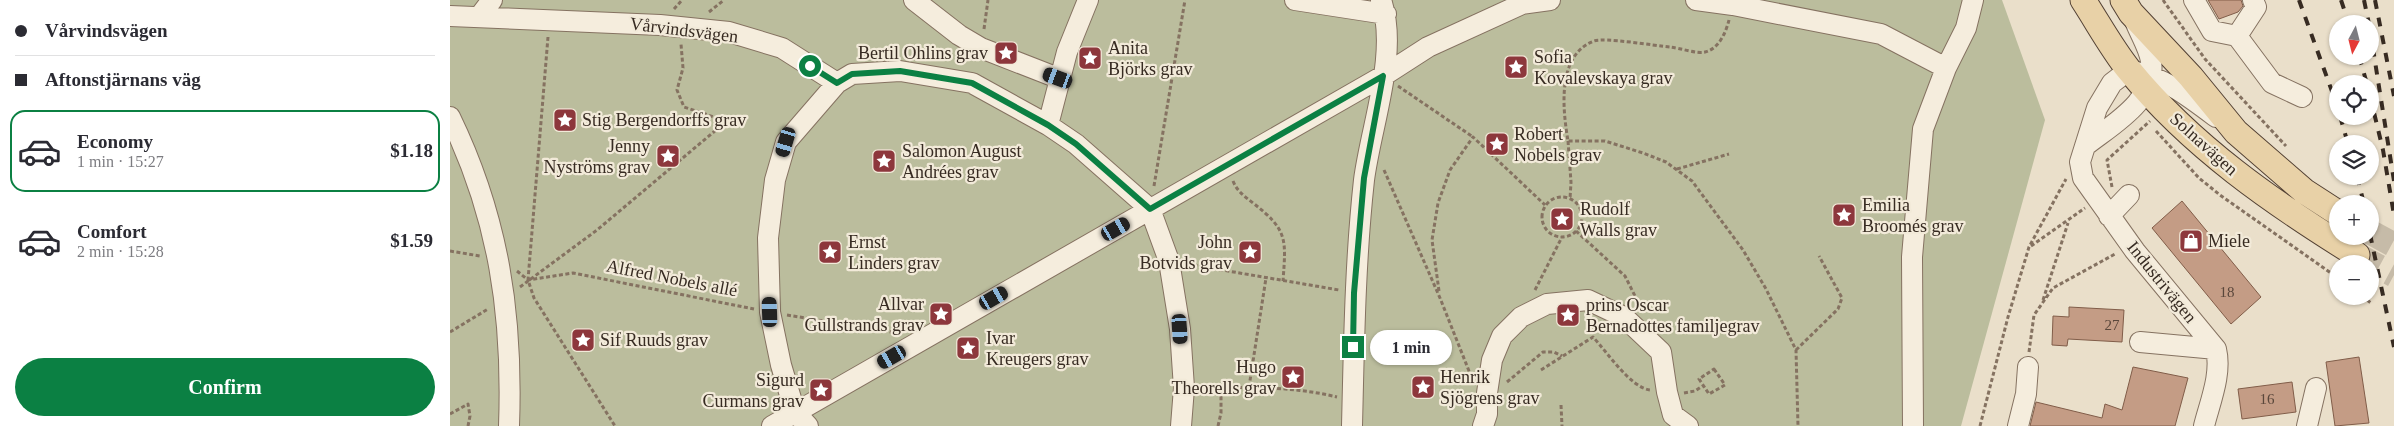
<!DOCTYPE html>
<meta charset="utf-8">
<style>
:root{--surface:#fff;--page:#f7f7f7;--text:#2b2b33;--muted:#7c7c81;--line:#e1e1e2;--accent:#0b8043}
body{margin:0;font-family:"Times New Roman",serif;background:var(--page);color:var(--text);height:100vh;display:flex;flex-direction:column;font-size:19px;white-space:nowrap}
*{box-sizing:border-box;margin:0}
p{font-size:16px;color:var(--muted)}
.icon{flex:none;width:28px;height:28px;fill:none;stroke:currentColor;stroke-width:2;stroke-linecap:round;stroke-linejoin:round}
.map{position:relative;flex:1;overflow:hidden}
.side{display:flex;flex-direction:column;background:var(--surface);width:450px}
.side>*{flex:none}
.hud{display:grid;align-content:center;height:110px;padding:0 15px;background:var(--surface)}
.needle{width:32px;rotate:187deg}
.buttons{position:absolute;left:1879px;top:15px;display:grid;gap:10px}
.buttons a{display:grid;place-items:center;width:50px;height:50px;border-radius:50%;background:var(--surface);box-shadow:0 1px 4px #0004;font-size:25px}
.end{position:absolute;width:22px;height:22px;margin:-11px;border:6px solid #0b8043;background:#fff;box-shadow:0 0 0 2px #fff}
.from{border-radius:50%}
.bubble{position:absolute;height:35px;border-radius:18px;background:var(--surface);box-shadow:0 1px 4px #0004;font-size:16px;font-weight:700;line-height:35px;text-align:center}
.car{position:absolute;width:15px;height:30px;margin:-15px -8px;border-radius:6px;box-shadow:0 0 4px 1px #0007;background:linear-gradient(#222 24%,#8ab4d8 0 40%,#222 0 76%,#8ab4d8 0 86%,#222 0)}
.hud b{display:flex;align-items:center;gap:18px;height:48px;font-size:19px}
.hud b+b{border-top:1px solid var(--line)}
.hud i{width:12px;height:12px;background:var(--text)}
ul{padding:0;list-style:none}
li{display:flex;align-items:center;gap:15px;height:82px;margin:0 10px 8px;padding:0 5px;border:2px solid transparent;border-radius:15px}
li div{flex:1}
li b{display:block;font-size:19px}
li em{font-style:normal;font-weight:700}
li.current{border-color:var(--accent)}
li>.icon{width:45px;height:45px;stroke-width:1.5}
.primary-button{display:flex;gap:10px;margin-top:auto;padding:10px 15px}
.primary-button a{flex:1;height:58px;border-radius:30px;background:var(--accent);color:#fff;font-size:20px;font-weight:700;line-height:58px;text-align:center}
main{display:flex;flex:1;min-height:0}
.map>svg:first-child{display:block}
.cemetery{fill:#bbbd9d}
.building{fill:#c49c85;stroke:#815d49}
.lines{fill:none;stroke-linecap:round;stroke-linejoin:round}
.major-tunnel{stroke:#c6bba8;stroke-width:25;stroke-dasharray:25 12;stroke-linecap:butt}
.minor-casing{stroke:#857261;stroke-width:22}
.major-casing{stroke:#534134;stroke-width:27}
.path{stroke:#857261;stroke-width:3;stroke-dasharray:4 2.5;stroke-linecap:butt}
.minor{stroke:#f5eddd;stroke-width:20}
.major{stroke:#e8d1a7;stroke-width:25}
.rail{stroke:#372b22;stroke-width:4;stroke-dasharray:9 9;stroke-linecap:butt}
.route{stroke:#0b8043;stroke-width:6}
.labels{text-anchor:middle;stroke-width:4.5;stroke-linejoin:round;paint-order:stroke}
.number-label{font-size:15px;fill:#5a473b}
.street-label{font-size:18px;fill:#372b22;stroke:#f2ead9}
.poi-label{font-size:18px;fill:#372b22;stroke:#f2ead9;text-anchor:start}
</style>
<main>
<section class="side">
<div class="hud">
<b><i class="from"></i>Vårvindsvägen</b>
<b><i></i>Aftonstjärnans väg</b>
</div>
<ul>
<li class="current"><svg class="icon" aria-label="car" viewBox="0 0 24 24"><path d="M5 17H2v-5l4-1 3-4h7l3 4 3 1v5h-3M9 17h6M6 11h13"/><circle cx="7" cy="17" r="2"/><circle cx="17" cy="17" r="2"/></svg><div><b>Economy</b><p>1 min · 15:27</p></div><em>$1.18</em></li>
<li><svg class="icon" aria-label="car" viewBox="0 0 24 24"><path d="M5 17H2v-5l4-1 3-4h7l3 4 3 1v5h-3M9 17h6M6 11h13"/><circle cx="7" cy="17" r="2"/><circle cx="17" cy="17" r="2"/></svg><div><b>Comfort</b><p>2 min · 15:28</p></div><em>$1.59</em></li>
</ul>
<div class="primary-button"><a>Confirm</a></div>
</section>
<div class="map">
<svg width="1944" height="426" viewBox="0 0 1944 426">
<rect width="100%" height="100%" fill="#eadfca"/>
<path class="cemetery" d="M0,0H1552L1595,120L1511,426H0Z"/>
<path class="building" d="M1758,0H1791L1793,6L1788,12L1769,19Z
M1732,201L1811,297L1781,324L1702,228Z
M1619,307L1674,310L1672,342L1618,339L1617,346L1602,345L1603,316L1619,317Z
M1909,357L1919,423L1885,426L1876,362Z
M1683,367L1738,378L1725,426H1580L1586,402L1652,418L1655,404L1672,410Z
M1842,382L1846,412L1792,419L1788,389Z"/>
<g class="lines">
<path class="major-tunnel" d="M1920,232L1944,245
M1907,255L1944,275"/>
<g class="minor-casing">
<path id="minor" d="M464,0L509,35L531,48L608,78
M845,0L936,14
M1246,0L1283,5L1431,34L1496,68L1473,129L1462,257L1463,426
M1744,0L1762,31L1787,36L1822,83L1852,97
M0,16L210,25L279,32L332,48L387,83L402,74L450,71L522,83L598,125L626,144L700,209L719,261L730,329L734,388L731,426
M29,17L42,0
M1787,36L1806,7L1803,0
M1496,68L1516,28L1523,0
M0,117C49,218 63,315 59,426
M598,125L617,52L638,0
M1635,146C1661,125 1707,101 1701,61C1699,48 1690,34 1685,21
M1659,216L1679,195
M1690,342L1766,349
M322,426L933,76L978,47L1072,4L1100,0
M358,426L345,412L331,365L320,312L318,238L325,180L336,142L387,83
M902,426C904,344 905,262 914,180C921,125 949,53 931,0
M1033,426L1037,414V393L1042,360L1052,336L1071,317L1097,304L1138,300L1174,317L1211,352L1217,392L1223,415L1238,426
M1568,426L1576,394L1578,367
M1754,426C1760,402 1772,374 1766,349L1685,251L1633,178L1630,162L1647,108L1662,83L1679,70C1715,78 1737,95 1766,117
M1857,426L1866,388"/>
</g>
<g class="major-casing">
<path id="major" d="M1633,0C1648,23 1662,49 1679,70C1742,147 1823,203 1907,255
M1673,0L1681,13L1741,77L1786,132L1854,191L1888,213"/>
</g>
<path class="path" d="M1713,0L1755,59L1836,146
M224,9L232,0
M259,12L274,0
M1279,20C1276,32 1269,49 1255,52C1246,54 1230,48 1220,47C1207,46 1154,37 1144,41C1106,55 1113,111 1118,141H1155L1193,153L1216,162L1242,181L1293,250L1316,289L1346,350L1348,426
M534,29L538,0
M98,37L78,280L84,298L165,426
M948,86L1023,137
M1706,131L1749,178L1770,195L1888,278
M1118,141L1121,182L1120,199
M1227,169L1279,154
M934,170L990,298L1021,376
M783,181C787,191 794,196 803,203C838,230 836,239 833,281
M704,186L735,0
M1662,187L1657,160L1700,121
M1092 217a20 20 0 1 1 40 0a20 20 0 1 1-40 0Z
M1126,231L1175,276L1191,308
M1581,246L1635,208
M0,251L30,256
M737,264L889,290
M67,271L78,280L123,273L304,309
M70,287L147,230L272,125L270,119L234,107L227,90L233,68L231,44
M1085,290L1112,237
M989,291L982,240L988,203L1000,170L1023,137L1095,205
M1912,296L1921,303
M1593,300L1618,223
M337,315L447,333
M0,332L38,309
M1346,350L1388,309L1392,298L1369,256
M1579,352L1584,315L1603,288L1665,254
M1264,369L1275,385L1259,394L1249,379Z
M1091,370L1143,337C1157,352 1181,388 1200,390
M1057,382L1093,352H1104L1112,356
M799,387L816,278
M749,388C796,387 842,386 887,397
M1234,393L1245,391L1254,385
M1111,405L1112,426
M0,414L18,404L20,416L18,426
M768,426L771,413V387
M1530,426L1558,317L1579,247L1616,179"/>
<use href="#minor" class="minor"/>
<use href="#major" class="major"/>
<path class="rail" d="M1849,0L1888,108
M1891,0L1899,24
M1914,0L1919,24
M1925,0L1944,96
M1920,30L1944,181
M1909,56L1917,84
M1920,96L1933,150L1944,215
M1890,116L1898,144
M1907,176L1914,204
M1920,234L1944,347"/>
</g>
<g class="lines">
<path class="route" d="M360,66L387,83L402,74L450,71L522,83L598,125L626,144L700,209L933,76L914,178L904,293L903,347"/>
</g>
<defs>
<g id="sight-square" transform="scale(1.25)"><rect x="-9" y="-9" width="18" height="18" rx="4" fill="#8d373c" stroke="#f2ead9"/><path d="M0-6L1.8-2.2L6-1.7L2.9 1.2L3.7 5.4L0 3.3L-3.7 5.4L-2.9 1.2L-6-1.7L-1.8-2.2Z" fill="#fff"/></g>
<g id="shop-square" transform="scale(1.25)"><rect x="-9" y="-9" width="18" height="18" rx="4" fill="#8d373c" stroke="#f2ead9"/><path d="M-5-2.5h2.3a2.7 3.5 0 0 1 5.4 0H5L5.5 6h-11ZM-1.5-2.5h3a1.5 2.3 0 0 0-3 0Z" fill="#fff"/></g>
</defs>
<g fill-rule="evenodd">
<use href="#sight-square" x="556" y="53"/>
<use href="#sight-square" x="640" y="58"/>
<use href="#sight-square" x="1066" y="67"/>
<use href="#sight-square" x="115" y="120"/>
<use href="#sight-square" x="1047" y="144"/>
<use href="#sight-square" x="218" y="156"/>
<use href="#sight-square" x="434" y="161"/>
<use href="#sight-square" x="1394" y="215"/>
<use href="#sight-square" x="1112" y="219"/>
<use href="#shop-square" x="1741" y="241"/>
<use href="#sight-square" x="380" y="252"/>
<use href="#sight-square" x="800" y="252"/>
<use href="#sight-square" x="491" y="314"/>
<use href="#sight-square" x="1118" y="315"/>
<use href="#sight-square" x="133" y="340"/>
<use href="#sight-square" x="518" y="348"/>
<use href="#sight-square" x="843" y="377"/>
<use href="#sight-square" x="973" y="387"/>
<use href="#sight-square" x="371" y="390"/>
</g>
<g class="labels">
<g class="number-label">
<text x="1777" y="297">18</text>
<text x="1662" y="330">27</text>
<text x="1817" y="404">16</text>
</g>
<g class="street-label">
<text transform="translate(234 30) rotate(7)" y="6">Vårvindsvägen</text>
<text transform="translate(1754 144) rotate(42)" y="6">Solnavägen</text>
<text transform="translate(222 278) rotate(11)" y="6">Alfred Nobels allé</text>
<text transform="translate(1712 282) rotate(51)" y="6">Industrivägen</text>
</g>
<g class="poi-label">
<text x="658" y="54">Anita<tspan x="658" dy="21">Björks grav</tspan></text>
<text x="538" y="59" text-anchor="end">Bertil Ohlins grav</text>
<text x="1084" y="63">Sofia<tspan x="1084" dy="21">Kovalevskaya grav</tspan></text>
<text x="132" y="126">Stig Bergendorffs grav</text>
<text x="1064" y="140">Robert<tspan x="1064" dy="21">Nobels grav</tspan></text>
<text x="200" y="152" text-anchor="end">Jenny<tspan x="200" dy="21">Nyströms grav</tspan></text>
<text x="452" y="157">Salomon August<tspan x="452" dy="21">Andrées grav</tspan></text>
<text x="1412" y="211">Emilia<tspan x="1412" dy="21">Broomés grav</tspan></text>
<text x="1130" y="215">Rudolf<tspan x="1130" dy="21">Walls grav</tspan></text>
<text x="1758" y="247">Miele</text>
<text x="398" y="248">Ernst<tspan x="398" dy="21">Linders grav</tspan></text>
<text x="782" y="248" text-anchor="end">John<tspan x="782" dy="21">Botvids grav</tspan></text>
<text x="474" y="310" text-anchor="end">Allvar<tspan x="474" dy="21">Gullstrands grav</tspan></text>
<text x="1136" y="311">prins Oscar<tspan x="1136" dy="21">Bernadottes familjegrav</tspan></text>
<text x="536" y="344">Ivar<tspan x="536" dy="21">Kreugers grav</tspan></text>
<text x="150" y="346">Sif Ruuds grav</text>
<text x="826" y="373" text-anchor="end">Hugo<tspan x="826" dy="21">Theorells grav</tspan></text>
<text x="990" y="383">Henrik<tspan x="990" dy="21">Sjögrens grav</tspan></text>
<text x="354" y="386" text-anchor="end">Sigurd<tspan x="354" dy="21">Curmans grav</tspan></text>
</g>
</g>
</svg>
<div class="buttons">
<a><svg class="needle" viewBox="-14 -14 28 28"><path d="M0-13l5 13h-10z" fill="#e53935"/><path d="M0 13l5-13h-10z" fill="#7c7c81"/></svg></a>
<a><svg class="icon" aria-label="locate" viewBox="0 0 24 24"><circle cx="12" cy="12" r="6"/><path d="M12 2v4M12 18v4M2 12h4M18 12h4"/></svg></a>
<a><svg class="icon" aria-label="layers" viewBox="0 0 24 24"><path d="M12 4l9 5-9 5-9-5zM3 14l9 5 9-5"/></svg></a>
<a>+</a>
<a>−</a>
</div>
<i class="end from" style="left:360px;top:66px"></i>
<i class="end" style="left:903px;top:347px"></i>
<div class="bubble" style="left:920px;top:330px;width:82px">1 min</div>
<i class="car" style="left:608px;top:78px;rotate:290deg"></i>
<i class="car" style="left:336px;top:142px;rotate:197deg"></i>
<i class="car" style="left:666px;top:229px;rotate:60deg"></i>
<i class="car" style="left:544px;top:298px;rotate:60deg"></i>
<i class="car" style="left:320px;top:312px;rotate:358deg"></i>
<i class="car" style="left:730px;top:329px;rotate:176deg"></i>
<i class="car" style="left:442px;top:357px;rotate:240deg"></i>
</div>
</main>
